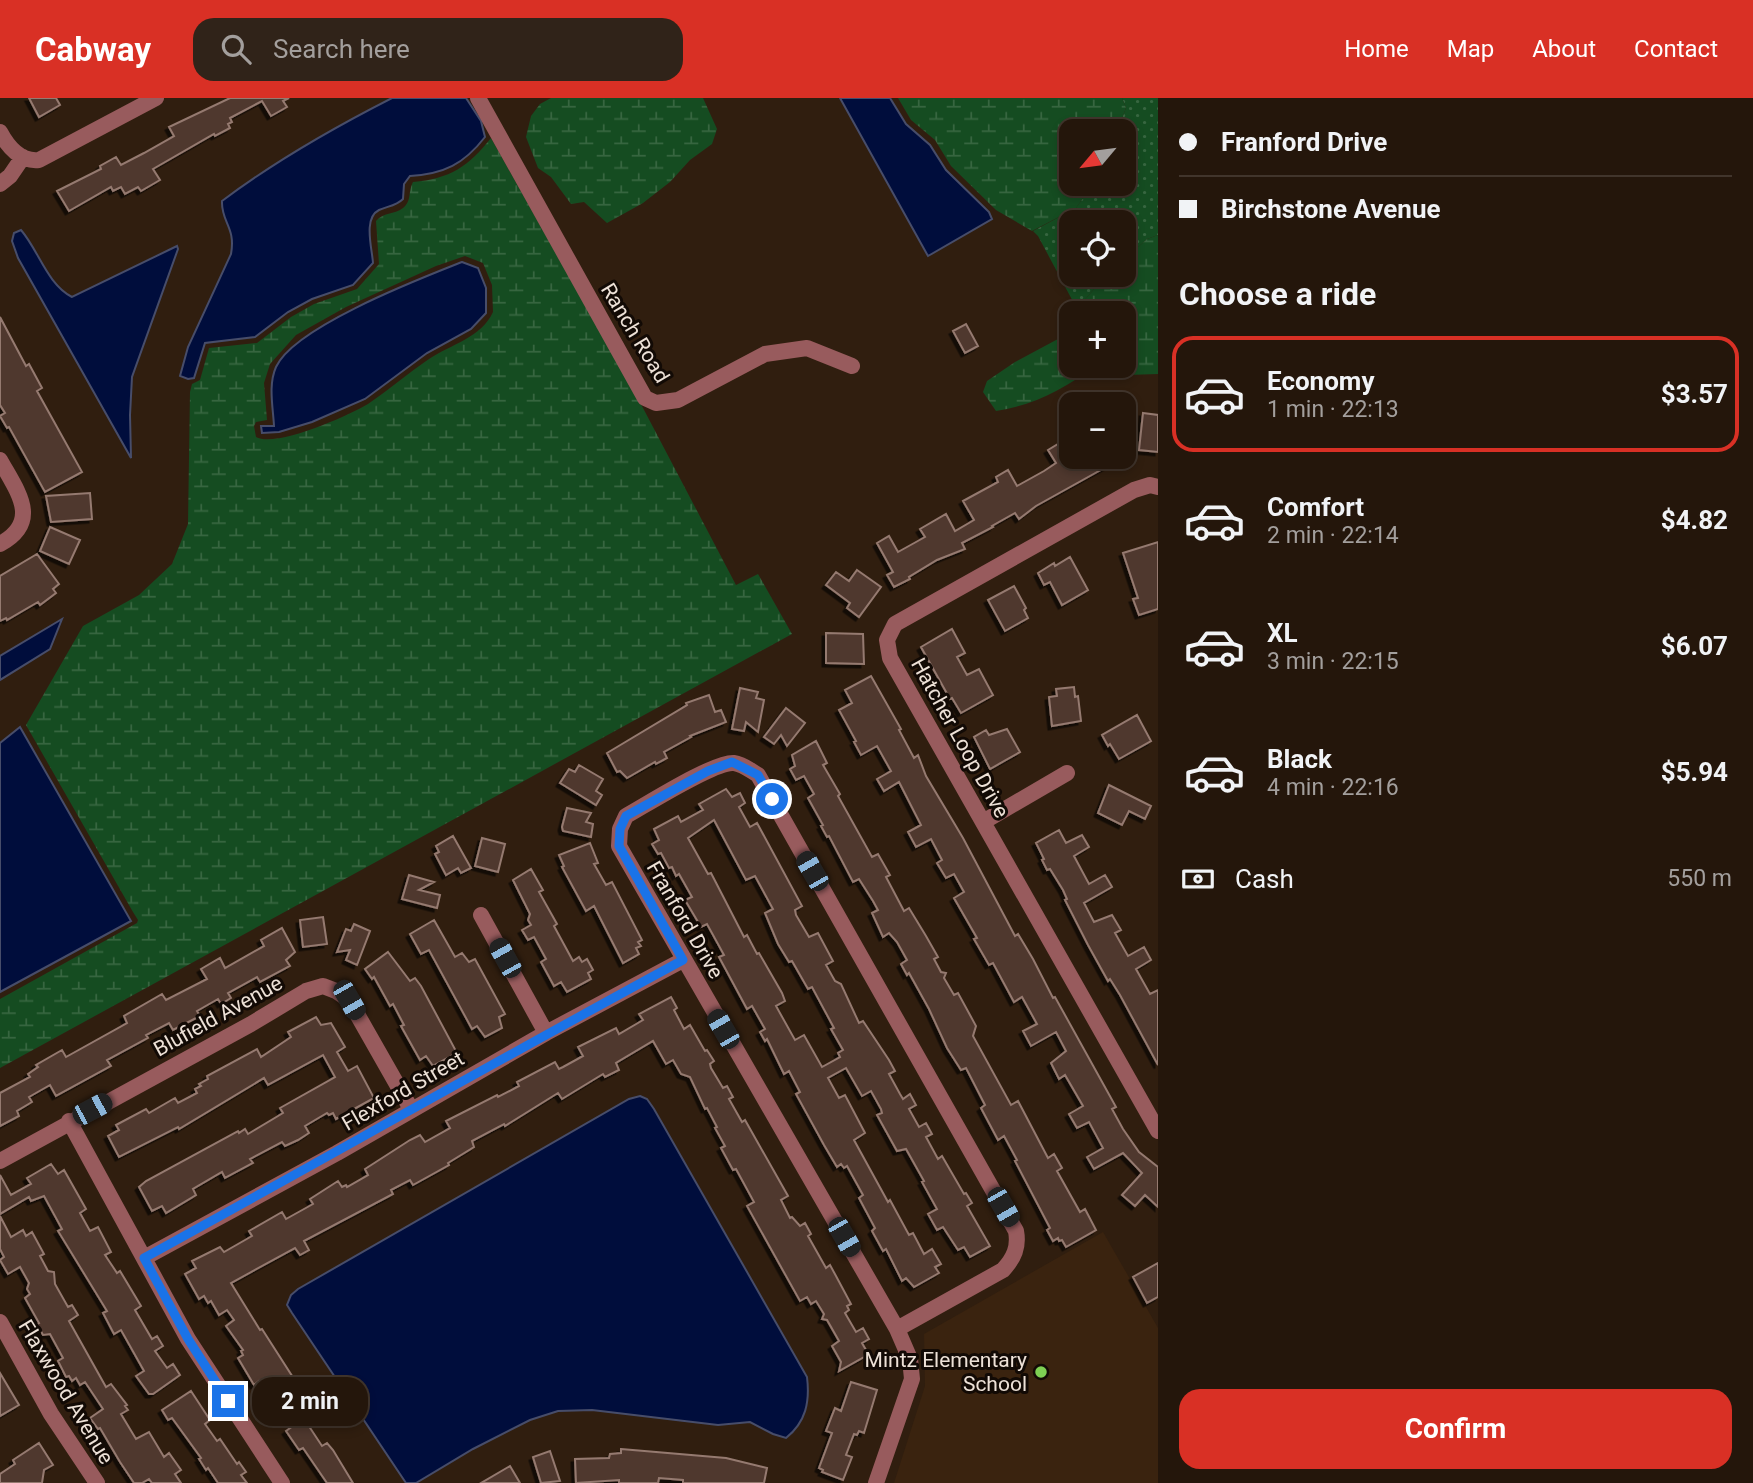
<!DOCTYPE html>
<meta charset="utf-8">
<style>
:root{--surface:#24160b;--page:#302319;--text:#f1f3f6;--muted:#a39f9d;--line:#41352c;--accent:#d93025}
body{margin:0;font-family:Roboto,sans-serif;background:var(--page);color:var(--text);height:100vh;display:flex;flex-direction:column;font-size:26px;white-space:nowrap}
*{box-sizing:border-box;margin:0}
p{font-size:23px;color:var(--muted)}
.icon{flex:none;width:38px;height:38px;fill:none;stroke:currentColor;stroke-width:2;stroke-linecap:round;stroke-linejoin:round}
.map{position:relative;flex:1;overflow:hidden}
.drawer{display:flex;flex-direction:column;background:var(--surface);width:595px}
.drawer>*{flex:none}
.banner{display:grid;align-content:center;height:154px;padding:0 21px;background:var(--surface)}
.needle{width:46px;rotate:241deg}
.tools{position:absolute;left:1059px;top:21px;display:grid;gap:14px}
.tools a{display:grid;place-items:center;width:77px;height:77px;border-radius:14px;background:var(--surface);box-shadow:0 4px 10px #0003,0 0 0 2px var(--line);font-size:35px}
.end{position:absolute;width:32px;height:32px;margin:-16px;border:9px solid #1a73e8;background:#fff;box-shadow:0 0 0 4px #fff}
.from{border-radius:50%}
.bubble{position:absolute;height:49px;border-radius:21px;background:var(--surface);box-shadow:0 4px 10px #0003,0 0 0 2px var(--line);font-size:23px;font-weight:700;line-height:49px;text-align:center}
.car{position:absolute;width:21px;height:42px;margin:-21px -10px;border-radius:9px;box-shadow:0 0 5px 2px #0007;background:linear-gradient(#222 24%,#8ab4d8 0 40%,#222 0 76%,#8ab4d8 0 86%,#222 0)}
.banner b{display:flex;align-items:center;gap:24px;height:66px;font-size:26px}
.banner b+b{border-top:2px solid var(--line)}
.banner i{width:18px;height:18px;background:var(--text)}
ul{padding:0;list-style:none}
li{display:flex;align-items:center;gap:21px;height:116px;margin:0 14px 10px;padding:0 7px;border:4px solid transparent;border-radius:21px}
li div{flex:1}
li b{display:block;font-size:26px}
li em{font-style:normal;font-weight:700}
li.on{border-color:var(--accent)}
li>.icon{width:63px;height:63px;stroke-width:1.5}
h2{padding:0 21px;font-size:32px;line-height:84px}
.pay{display:flex;align-items:center;gap:18px;height:77px;padding:0 21px;font-size:26px}
.pay p{margin-inline-start:auto}
.primary-button{display:flex;gap:14px;margin-top:auto;padding:14px 21px}
.primary-button a{flex:1;height:80px;border-radius:21px;background:var(--accent);color:#fff;font-size:28px;font-weight:700;line-height:80px;text-align:center}
header{display:flex;align-items:center;gap:42px;box-sizing:border-box;height:98px;padding:0 35px;background:var(--accent);color:#fff}
header strong{font-size:33px}
nav{display:flex;gap:38px;margin-inline-start:auto;font-size:24px}
.search{width:490px;height:63px;background:var(--page);display:flex;align-items:center;gap:18px;box-sizing:border-box;padding:0 24px;border-radius:21px;color:var(--muted);font-size:26px}
main{display:flex;flex:1;min-height:0}
.map>svg:first-child{display:block}
.built{fill:#3a230f}
.grass{fill:url(#grass-dots)}
.wetland{fill:url(#wetland-marsh);fill-rule:evenodd}
.water{fill:#000d3c;stroke:#474d6a;stroke-width:2}
.building{fill:#50382f;stroke:#957a70;stroke-width:2;fill-rule:evenodd;filter:url(#shadow)}
.lines{fill:none;stroke-linecap:round;stroke-linejoin:round}
.minor{stroke:#985b5d;stroke-width:16}
.route{stroke:#1a73e8;stroke-width:9}
.poi-dot{fill:#7ed053;stroke:#120a05;stroke-width:2.5}
.labels{text-anchor:middle;stroke-width:6;stroke-linejoin:round;paint-order:stroke}
.street-label{font-size:21px;fill:#ede1d7;stroke:#120a05}
.poi-label{font-size:21px;fill:#ede1d7;stroke:#120a05;text-anchor:end}
</style>
<header>
<strong>Cabway</strong>
<div class="search"><svg class="icon" aria-label="search" viewBox="0 0 24 24"><circle cx="10" cy="10" r="6"/><path d="M15 15l6 6"/></svg>Search here</div>
<nav><a>Home</a><a>Map</a><a>About</a><a>Contact</a></nav>
</header>
<main>
<div class="map">
<svg width="1158" height="1385" viewBox="0 0 1158 1385">
<defs>
<pattern id="grass-dots" width="8" height="8" patternUnits="userSpaceOnUse" patternTransform="scale(1.75)"><rect width="8" height="8" fill="#154c21"/><path d="M2 2h.1M6 6h.1" fill="none" stroke="#376640" stroke-width="1.8" stroke-linecap="round"/></pattern>
<pattern id="wetland-marsh" width="20" height="14" patternUnits="userSpaceOnUse" patternTransform="scale(1.75)"><rect width="20" height="14" fill="#154c21"/><path d="M1 5h8M5 5V1M11 12h8M15 12V8" fill="none" stroke="#376640"/></pattern>
<filter id="shadow"><feDropShadow dx="-3.5" dy="3.5" stdDeviation="0" flood-color="#0009"/></filter>
</defs>
<rect width="100%" height="100%" fill="#301e0f"/>
<path class="built" d="M1103,1134L1158,1230V1385H894L925,1288L924,1236Z"/>
<path class="grass" d="M1122,0H1158V137L1147,141L1124,162V124H1071V177H1106L1077,211L1038,138L1033,133L1076,110L1093,86H1124V33H1117L1126,10Z"/>
<path class="wetland" d="M551,0H703L717,31L712,46L690,62L670,84L643,105L607,125L584,104L571,106L551,79L538,70L526,39L531,18L540,6Z
M898,0H1122L1126,10L1117,33H1071V86H1093L1076,110L1032,133L996,112L951,68L935,42L911,22Z
M491,40L643,310L736,487L758,476L792,536L0,970V901L137,825L138,822L133,814L26,627L83,528L139,497L172,466L188,426L190,294L192,286L200,282L209,250L257,245L291,219L314,206L357,191L379,166L376,123C383,114 394,117 403,110C412,103 408,93 413,84C450,81 469,68 491,40ZM465,158L483,165L492,187L493,214C482,239 450,247 429,261C408,275 389,292 368,306C348,318 276,350 256,339L254,328L256,324L267,322L264,285L270,266L296,237L346,209L436,168Z
M1158,137V276L1095,278L1094,268H1124V215H1079L1077,211L1106,177H1124V162L1147,141Z
M1071,234V268H1094C1066,291 1031,308 996,313L983,294L987,283L1015,264Z"/>
<path class="water" d="M392,0H466L481,23L485,39C464,66 444,76 410,78L404,86L403,101C396,108 388,108 379,112C363,120 372,150 373,165L353,187L312,201L288,214L255,239L205,245L194,280L188,281L180,278L188,249L231,156C236,129 221,124 222,103C275,63 333,30 392,0Z
M840,0H890L906,26L930,47L946,72L989,114L992,121L928,158Z
M21,132C39,153 47,186 72,199L177,148L178,151L132,279L130,317L131,360L18,160L12,143L14,135Z
M462,164L478,170L486,190V215L471,231L427,255L365,301L312,324L279,334L262,335L261,328H274C273,309 268,287 276,269C294,229 419,181 462,164Z
M62,521L50,551L0,582V558Z
M20,629L131,823L0,894V645Z
M640,998L647,1001L654,1011L807,1279C810,1304 806,1324 786,1340L773,1336L750,1324L718,1327L592,1312L558,1313L530,1322L473,1351L416,1385H406L292,1215L287,1207L291,1197L298,1191L629,1001Z"/>
<path class="building" d="M29,0H56L60,7L39,19Z
M230,0H289L283,3L287,9L271,18L262,3L230,20L232,24L228,26L230,30L215,38L214,36L153,71L160,82L141,93L138,89L125,96L121,89L113,93L111,89L69,113L57,93L101,71L100,68L116,59L121,67L144,55L174,38L169,29Z
M0,219L26,268L29,266L42,290L37,293L82,374L45,394L9,329L7,330L0,318L5,315L0,307Z
M966,226L978,248L965,255L953,233Z
M1143,315L1158,317V354L1139,352Z
M1063,343L1071,359H1124L1036,408L1019,421L1015,415L992,428L993,429L962,445L965,451L937,462L909,479L910,481L894,489L887,477L893,474L877,445L889,438L898,454L925,439L920,431L946,416L955,433L974,422L963,403L998,384L996,379L1008,372L1017,388L1044,373L1056,365L1048,352Z
M90,395L92,421L51,424L46,398Z
M50,429L80,442L69,466L40,453Z
M1158,444V511L1139,517L1133,501L1138,500L1123,455Z
M37,456L59,486L53,491L56,495L40,507L38,504L7,522L6,520L0,523V478Z
M1070,459L1088,492L1062,507L1050,484L1044,487L1038,475L1054,465L1055,468Z
M857,472L881,489L859,519L847,510L850,505L826,487L836,474L849,483Z
M1014,488L1026,510L1024,512L1028,520L1005,533L988,502Z
M952,531L965,555L957,559L967,577L979,571L993,597L961,615L952,600L950,601L921,549Z
M826,535L863,536L864,566L826,565Z
M871,578L901,631L899,632L914,660L918,657L926,678L963,740L1015,838L1018,836L1033,861L1053,900L1055,899L1101,982L1116,1009L1112,1011L1123,1031L1139,1054L1158,1069V1109L1145,1097L1135,1108L1122,1097L1142,1075L1123,1055L1094,1071L1087,1059L1103,1050L1089,1024L1077,1030L1069,1016L1083,1008L1065,977L1059,981L1051,965L1066,953L1056,934L1031,948L1023,933L1037,926L1022,899L1014,904L993,865L989,867L974,841L977,840L954,800L964,794L954,776L946,780L937,765L942,762L931,741L916,749L908,734L921,727L899,684L884,693L877,681L891,673L877,648L861,657L854,644L856,643L839,612L852,605L845,592Z
M1074,589L1075,599L1078,598L1081,623L1052,628L1049,599L1057,598L1056,591Z
M740,590L758,594L756,600L764,602L758,634L746,624L744,633L732,631Z
M709,597L715,614L721,612L726,624L690,638L691,639L664,654L667,660L656,666L655,664L627,680L620,673L617,674L607,655L687,607L686,605Z
M786,610L805,625L787,648L781,637L774,646L764,639Z
M1137,617L1151,643L1119,661L1110,646L1108,648L1102,637Z
M1007,631L1020,654L990,671L974,639L986,632L989,637Z
M816,643L827,665L823,667L840,696L838,698L872,759L878,756L890,777L886,779L904,813L909,810L926,838L938,859L934,861L941,874L946,875L944,880L954,897L958,895L976,928L973,938L1011,1007L1018,1003L1048,1060L1054,1056L1062,1070L1057,1073L1080,1114L1085,1111L1096,1132L1066,1149L1062,1142L1059,1143L1058,1140L1053,1143L1047,1132L1050,1130L1015,1063L1017,1062L1004,1038L998,1042L981,1010L985,1007L966,970L961,972L947,950L929,911L909,875L907,877L901,866L907,862L897,844L889,835L883,839L872,815L878,812L873,803L859,781L853,784L829,738L827,739L821,728L823,727L808,700L814,696L804,678L796,682L790,671L795,668L792,657Z
M579,667L603,681L596,693L602,697L596,707L560,685L569,671L575,674Z
M1109,687L1151,708L1145,721L1129,713L1122,727L1098,715Z
M726,691L732,699L740,695L745,705L739,709L750,729L757,725L802,808L795,812L796,817L809,839L818,835L833,863L826,867L835,883L841,886L859,925L863,923L889,962L895,973L889,976L900,996L903,1001L910,996L916,1007L909,1011L919,1029L926,1025L932,1036L926,1039L938,1061L942,1058L964,1096L966,1095L972,1105L967,1108L990,1148L970,1159L964,1149L958,1152L943,1129L937,1132L928,1116L937,1111L922,1084L924,1083L906,1051L897,1053L877,1017L882,1015L881,1011L871,993L862,998L846,970L828,980L839,1000L845,997L865,1035L854,1042L888,1104L890,1102L909,1137L913,1135L924,1156L932,1151L941,1166L935,1169L939,1175L914,1189L906,1180L902,1183L886,1151L883,1153L872,1133L875,1130L859,1100L863,1097L847,1068L844,1070L841,1066L837,1069L824,1047L796,996L800,994L789,973L784,976L767,941L765,943L760,934L765,931L752,908L747,911L719,859L724,857L707,826L701,829L685,802L692,799L679,776L676,778L672,769L669,770L661,755L658,756L652,746L659,742L654,731L678,718L681,724L703,712L699,706ZM714,722L746,782L755,778L773,811L765,815L778,846L789,864L792,863L808,891L812,889L834,930L831,931L843,952L838,955L840,959L822,969L804,937L795,942L776,908L785,903L782,895L759,855L757,856L747,837L744,839L711,775L708,776L688,740Z
M567,710L591,715L586,724L593,726L591,739L563,733L562,729Z
M1059,732L1066,745L1082,737L1089,749L1074,758L1089,786L1105,777L1112,789L1084,805L1094,824L1112,817L1121,832L1115,835L1128,858L1144,849L1151,862L1136,871L1150,896L1158,892V967L1120,897L1110,881L1108,883L1088,847L1065,802L1067,801L1063,792L1050,771L1047,772L1042,762L1044,761L1036,745Z
M453,738L471,770L461,775L458,770L446,777L435,756L439,754L436,748Z
M482,740L505,746L498,774L475,768Z
M590,745L598,765L594,766L606,787L612,784L642,842L638,844L641,848L636,850L639,856L623,865L594,808L586,813L562,769L564,768L559,757Z
M531,771L543,792L539,794L557,826L554,828L573,863L579,859L582,864L587,861L593,872L588,875L591,881L567,894L561,884L554,888L541,864L546,861L534,839L528,842L522,832L531,827L528,822L530,816L513,782Z
M409,777L434,784L419,792L440,797L437,810L402,801Z
M323,819L327,846L303,849L300,822Z
M434,822L455,859L462,855L469,864L475,861L505,916L499,919L502,930L485,939L477,928L472,931L429,852L421,856L410,836Z
M354,826L370,833L357,867L346,862L350,852L337,854L346,831L351,833Z
M282,830L295,854L286,862L290,868L260,884L257,879L228,895L231,900L221,906L218,901L197,913L200,918L173,932L169,925L146,937L148,940L107,962L111,968L56,998L50,987L29,999L32,1004L17,1013L19,1018L0,1028V995L30,979L28,976L38,969L36,967L62,952L66,959L127,925L124,918L162,896L166,902L207,881L201,871L220,860L225,870L264,848L261,842Z
M388,854L410,883L415,880L421,888L457,955L433,968L426,958L420,962L401,928L404,927L393,906L390,908L374,879L372,881L365,871Z
M671,899L677,910L674,912L684,931L690,927L705,953L707,952L714,963L710,966L711,970L723,990L727,988L733,999L729,1001L742,1024L745,1022L788,1098L781,1102L790,1120L792,1119L800,1128L805,1125L811,1136L808,1138L826,1170L830,1167L836,1178L851,1206L847,1208L849,1212L845,1215L856,1234L863,1230L869,1241L862,1245L866,1252L864,1259L839,1273L841,1264L832,1248L839,1243L827,1222L822,1221L824,1216L816,1203L811,1206L807,1199L800,1203L747,1108L754,1104L736,1071L733,1072L721,1050L725,1048L715,1030L717,1029L707,1010L705,1011L690,979L681,976L673,962L666,966L653,943L616,965L619,972L605,979L603,976L562,1001L558,995L505,1028L504,1026L472,1043L474,1049L448,1065L449,1067L413,1087L410,1082L391,1092L393,1096L304,1143L309,1152L300,1157L295,1150L231,1185L260,1232L262,1231L296,1284L299,1282L311,1300L297,1310L322,1348L327,1345L333,1352L353,1385H327L303,1350L299,1352L286,1333L293,1328L280,1309L272,1314L266,1304L271,1301L259,1283L254,1287L238,1260L243,1257L241,1253L243,1252L226,1228L234,1222L227,1212L219,1217L211,1203L208,1205L204,1198L199,1201L185,1176L196,1170L192,1163L220,1149L224,1154L252,1138L249,1133L282,1114L286,1121L313,1106L310,1101L338,1083L342,1089L346,1087L347,1089L368,1077L365,1071L410,1042L420,1037L425,1044L450,1030L446,1023L497,997L498,999L519,988L517,984L555,964L559,971L563,969L583,958L578,949L616,930L619,936L643,922L639,916Z
M316,919L321,927L331,925L345,949L337,954L348,973L357,968L374,1000L336,1021L333,1015L329,1017L327,1015L305,1028L309,1035L298,1042L285,1048L282,1044L250,1061L253,1065L225,1080L222,1074L193,1091L196,1097L166,1115L162,1108L152,1113L139,1089L146,1083L238,1033L239,1035L245,1031L248,1036L283,1015L280,1010L335,979L323,957L268,987L264,980L179,1031L178,1029L119,1059L108,1038L119,1032L116,1027L146,1011L149,1015L175,1000L178,1005L197,995L195,991L201,988L199,986L208,981L207,978L257,951L261,959L291,939L288,934Z
M51,1066L58,1076L64,1072L86,1111L80,1115L90,1133L98,1129L111,1154L105,1157L117,1175L120,1173L141,1208L135,1212L152,1241L157,1238L163,1248L155,1253L167,1270L173,1266L180,1277L153,1296H149L136,1278L144,1273L121,1232L114,1236L103,1215L107,1213L58,1133L62,1131L44,1098L31,1103L29,1099L0,1116V1077L11,1097L31,1086L27,1080Z
M0,1118L11,1139L23,1132L26,1138L32,1134L44,1156L40,1158L48,1173L54,1174L55,1186L68,1209L72,1207L78,1217L69,1223L106,1289L111,1286L127,1307L125,1308L128,1312L121,1316L136,1341L149,1334L164,1359L169,1355L181,1372L175,1376L181,1385H152L149,1381L142,1385H134L120,1364L100,1330L98,1331L90,1320L103,1311L85,1284L80,1287L76,1280L72,1283L69,1278L66,1279L58,1263L63,1260L50,1236L43,1237L37,1226L39,1225L25,1200L30,1196L27,1191L29,1185L20,1169L8,1176L0,1162L4,1159L0,1151Z
M1158,1165V1199L1147,1205L1133,1179Z
M0,1275L19,1307L0,1318Z
M851,1284L877,1292L864,1335L859,1333L857,1337L854,1336L846,1357L852,1359L843,1382L822,1374L823,1372L819,1370L832,1335L826,1333L835,1310L841,1313Z
M191,1293L210,1322L205,1326L217,1343L220,1341L237,1366L239,1364L246,1374L241,1377L247,1385H218L208,1370L206,1372L199,1361L201,1360L172,1320L168,1322L162,1312Z
M39,1345L53,1367L44,1372L42,1385H0V1376L15,1366L13,1362Z
M621,1351L726,1360L767,1370L764,1385H683V1382L659,1380L658,1385H619V1382L576,1385L575,1361L609,1360L610,1356L621,1355Z
M550,1353L560,1383L541,1385L533,1359Z
M510,1368L520,1385H481Z"/>
<g class="lines">
<path class="minor" d="M478,0L645,300L656,305L678,302L765,256L807,250L852,268
M0,34C8,49 21,64 39,62L156,0
M0,86L10,78L23,59
M0,362C17,393 42,423 0,446
M1158,389L1150,387L1134,392L895,526L887,542L890,560L1158,1033
M983,724L1067,675
M481,817L546,935
M69,1023L188,1241L282,1385
M0,1063L251,926L306,893L323,888L336,893L349,902L411,1011
M144,1160L337,1055L546,935L683,862
M0,1224L51,1316L97,1385
M876,1385L912,1281L910,1261L897,1231L619,748L620,731L626,718C646,707 715,663 734,665C743,666 751,673 758,677L1016,1133C1019,1149 1014,1160 1003,1172L897,1231"/>
</g>
<g class="lines">
<path class="route" d="M228,1303L188,1241L144,1160C324,1061 502,960 683,862L619,748L620,731L626,718L708,673L732,664L758,677L772,701"/>
</g>
<circle class="poi-dot" cx="1041" cy="1274" r="7"/>
<g class="labels">
<g class="street-label">
<text transform="translate(635 235) rotate(59)" y="7">Ranch Road</text>
<text transform="translate(960 640) rotate(61)" y="7">Hatcher Loop Drive</text>
<text transform="translate(685 822) rotate(60)" y="7">Franford Drive</text>
<text transform="translate(218 918) rotate(-29)" y="7">Blufield Avenue</text>
<text transform="translate(403 993) rotate(-30)" y="7">Flexford Street</text>
<text transform="translate(66 1294) rotate(59)" y="7">Flaxwood Avenue</text>
</g>
<g class="poi-label">
<text x="1027" y="1269">Mintz Elementary<tspan x="1027" dy="24">School</tspan></text>
</g>
</g>
</svg>
<div class="tools">
<a><svg class="needle" viewBox="-14 -14 28 28"><path d="M0-13l5 13h-10z" fill="#e53935"/><path d="M0 13l5-13h-10z" fill="#a39f9d"/></svg></a>
<a><svg class="icon" aria-label="locate" viewBox="0 0 24 24"><circle cx="12" cy="12" r="6"/><path d="M12 2v4M12 18v4M2 12h4M18 12h4"/></svg></a>
<a>+</a>
<a>−</a>
</div>
<i class="end from" style="left:772px;top:701px"></i>
<i class="end" style="left:228px;top:1303px"></i>
<div class="bubble" style="left:252px;top:1279px;width:116px">2 min</div>
<i class="car" style="left:812px;top:773px;rotate:330deg"></i>
<i class="car" style="left:505px;top:860px;rotate:331deg"></i>
<i class="car" style="left:349px;top:902px;rotate:150deg"></i>
<i class="car" style="left:723px;top:931px;rotate:330deg"></i>
<i class="car" style="left:92px;top:1011px;rotate:62deg"></i>
<i class="car" style="left:1003px;top:1109px;rotate:150deg"></i>
<i class="car" style="left:844px;top:1139px;rotate:150deg"></i>
</div>
<section class="drawer">
<div class="banner">
<b><i class="from"></i>Franford Drive</b>
<b><i></i>Birchstone Avenue</b>
</div>
<h2>Choose a ride</h2>
<ul>
<li class="on"><svg class="icon" aria-label="car" viewBox="0 0 24 24"><path d="M5 17H2v-5l4-1 3-4h7l3 4 3 1v5h-3M9 17h6M6 11h13"/><circle cx="7" cy="17" r="2"/><circle cx="17" cy="17" r="2"/></svg><div><b>Economy</b><p>1 min · 22:13</p></div><em>$3.57</em></li>
<li><svg class="icon" aria-label="car" viewBox="0 0 24 24"><path d="M5 17H2v-5l4-1 3-4h7l3 4 3 1v5h-3M9 17h6M6 11h13"/><circle cx="7" cy="17" r="2"/><circle cx="17" cy="17" r="2"/></svg><div><b>Comfort</b><p>2 min · 22:14</p></div><em>$4.82</em></li>
<li><svg class="icon" aria-label="car" viewBox="0 0 24 24"><path d="M5 17H2v-5l4-1 3-4h7l3 4 3 1v5h-3M9 17h6M6 11h13"/><circle cx="7" cy="17" r="2"/><circle cx="17" cy="17" r="2"/></svg><div><b>XL</b><p>3 min · 22:15</p></div><em>$6.07</em></li>
<li><svg class="icon" aria-label="car" viewBox="0 0 24 24"><path d="M5 17H2v-5l4-1 3-4h7l3 4 3 1v5h-3M9 17h6M6 11h13"/><circle cx="7" cy="17" r="2"/><circle cx="17" cy="17" r="2"/></svg><div><b>Black</b><p>4 min · 22:16</p></div><em>$5.94</em></li>
</ul>
<div class="pay"><svg class="icon" aria-label="cash" viewBox="0 0 24 24"><path d="M3 7h18v10H3z"/><circle cx="12" cy="12" r="2"/></svg>Cash<p>550 m</p></div>
<div class="primary-button"><a>Confirm</a></div>
</section>
</main>
